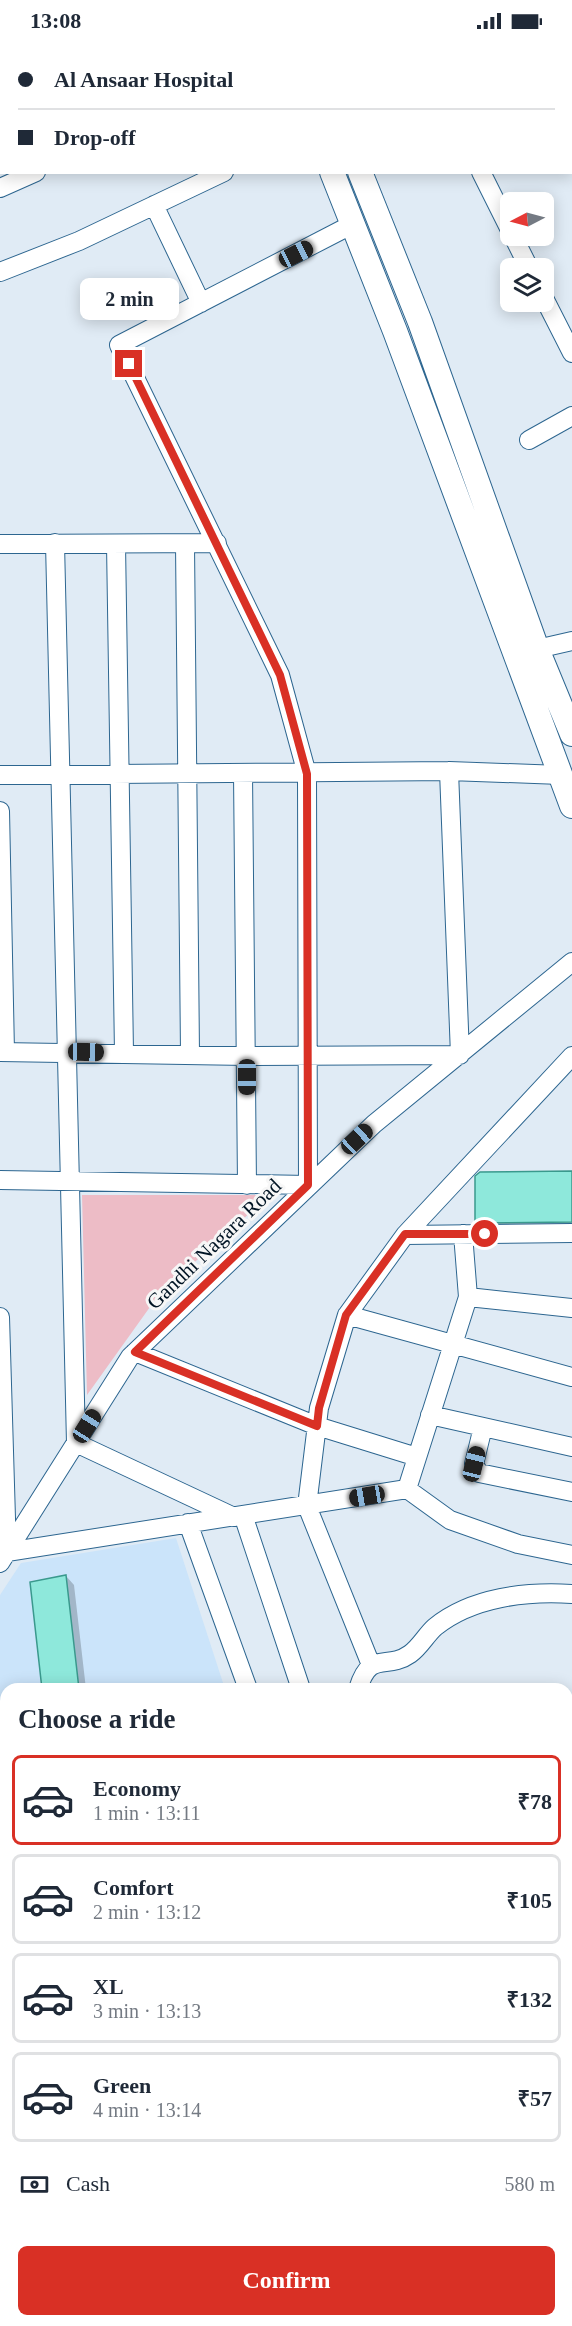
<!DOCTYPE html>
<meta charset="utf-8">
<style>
:root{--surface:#fff;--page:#f2f2f3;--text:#1f2937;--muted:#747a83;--line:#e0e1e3;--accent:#d93025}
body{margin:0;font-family:"Times New Roman",serif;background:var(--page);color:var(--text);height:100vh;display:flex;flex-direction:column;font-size:22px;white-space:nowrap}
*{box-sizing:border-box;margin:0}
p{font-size:20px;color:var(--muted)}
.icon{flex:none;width:33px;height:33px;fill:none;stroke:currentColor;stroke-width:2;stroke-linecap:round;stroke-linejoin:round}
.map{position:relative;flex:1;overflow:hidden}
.details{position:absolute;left:0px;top:1641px;width:573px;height:644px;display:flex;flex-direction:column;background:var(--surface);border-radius:18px 18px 0 0;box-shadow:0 3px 15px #0003}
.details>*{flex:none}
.top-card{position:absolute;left:0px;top:0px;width:573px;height:132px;box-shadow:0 3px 15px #0003;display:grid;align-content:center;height:132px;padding:0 18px;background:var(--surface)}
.needle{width:39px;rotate:264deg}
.buttons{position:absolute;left:500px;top:150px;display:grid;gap:12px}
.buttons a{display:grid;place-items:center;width:54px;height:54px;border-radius:9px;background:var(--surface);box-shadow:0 3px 15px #0003;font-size:30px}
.end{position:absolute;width:27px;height:27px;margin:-14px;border:8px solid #d93025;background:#fff;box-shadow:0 0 0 3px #fff}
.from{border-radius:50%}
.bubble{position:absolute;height:42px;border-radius:9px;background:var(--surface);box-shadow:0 3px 15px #0003;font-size:20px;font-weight:600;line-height:42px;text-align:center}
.car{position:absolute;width:18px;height:36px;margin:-18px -9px;border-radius:8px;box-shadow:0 0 4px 2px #0007;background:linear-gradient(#222 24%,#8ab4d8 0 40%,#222 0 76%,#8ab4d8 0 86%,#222 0)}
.top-card b{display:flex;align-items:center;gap:21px;height:57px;font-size:22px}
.top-card b+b{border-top:2px solid var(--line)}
.top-card i{width:15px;height:15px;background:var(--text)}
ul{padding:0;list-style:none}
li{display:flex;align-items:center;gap:18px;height:90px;margin:0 12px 9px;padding:0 6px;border:3px solid var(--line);border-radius:9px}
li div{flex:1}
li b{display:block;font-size:22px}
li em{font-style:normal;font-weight:600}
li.selected{border-color:var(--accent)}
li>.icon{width:54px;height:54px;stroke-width:1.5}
h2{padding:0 18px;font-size:27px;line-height:72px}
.pay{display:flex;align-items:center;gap:15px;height:66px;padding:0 18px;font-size:22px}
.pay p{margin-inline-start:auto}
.action{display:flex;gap:12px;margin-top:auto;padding:12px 18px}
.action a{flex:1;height:69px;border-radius:9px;background:var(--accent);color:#fff;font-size:24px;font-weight:600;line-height:69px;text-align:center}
.status{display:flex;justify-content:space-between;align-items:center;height:42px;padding:0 30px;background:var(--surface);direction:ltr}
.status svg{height:16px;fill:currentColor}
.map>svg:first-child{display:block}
.built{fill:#cbe4fa}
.green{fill:#edbcc6}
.shadow{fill:#0003}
.building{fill:#8ee8db;stroke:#3a998d;stroke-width:1.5}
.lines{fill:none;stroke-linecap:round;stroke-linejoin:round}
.minor-casing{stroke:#2d6690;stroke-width:20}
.major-casing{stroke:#2d6690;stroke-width:26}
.minor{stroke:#fff;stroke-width:18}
.major{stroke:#fff;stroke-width:24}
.route{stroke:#d93025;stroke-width:8}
.labels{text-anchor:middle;stroke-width:6;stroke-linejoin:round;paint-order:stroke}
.street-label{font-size:21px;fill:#001424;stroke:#f7f7f7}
</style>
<div class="status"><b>13:08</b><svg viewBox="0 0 49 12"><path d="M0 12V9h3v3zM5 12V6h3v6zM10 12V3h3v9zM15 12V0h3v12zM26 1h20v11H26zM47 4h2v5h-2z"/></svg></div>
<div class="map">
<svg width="572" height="2284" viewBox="0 0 572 2284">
<rect width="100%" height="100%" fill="#e0ebf5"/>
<path class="built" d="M176,1496L225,1647H6V1999L0,2001V1553L21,1521Z"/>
<path class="green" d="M82,1153H270L160,1251L87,1353Z"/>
<path class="shadow" d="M572,1130V1191H488L477,1180Z
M66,1534L74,1543L86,1647H44Z
M6,1808V1942L3,1943L0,1939V1809Z"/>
<path class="building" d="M572,1129V1180L475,1181V1134L480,1130Z
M66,1533L79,1647H42L30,1540Z"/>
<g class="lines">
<g class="minor-casing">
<path id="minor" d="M0,25H2
M481,130L510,188
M0,146L36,130
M154,163L201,261
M513,194L529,226
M0,230L79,199L224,130
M543,254L572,311
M529,398L572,374
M55,501L76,1401L234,1475
M0,502L217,501
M116,502L124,1011
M185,502L190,1012
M537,607L572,599
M243,731L247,1143
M0,733L449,729L561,733
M0,769L5,1010
M0,1010L247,1014L460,1013L449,729
M0,1138L308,1143L307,732L280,633L119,303L353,182
M405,1193L572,1191
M468,1255L572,1266
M347,1273L572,1335
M0,1275L7,1510L407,1447L450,1478L518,1502L572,1513
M135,1310L317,1384L417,1415
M430,1373L572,1405
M483,1385L474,1422L479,1431L572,1450
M407,1447L468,1255L463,1192
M243,1473L301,1647
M188,1481L248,1647
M0,1521L130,1315L374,1082L572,920
M371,1623L307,1464L319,1366L347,1273L405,1193L572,1014
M358,1647C370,1607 386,1629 410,1612C420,1605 426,1593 435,1585C472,1555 527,1549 572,1552
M0,2185L6,2234
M11,2278V2284
M189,2278V2284
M79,2284V2278
M266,2284V2278
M341,2284V2278"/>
</g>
<g class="major-casing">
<path id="major" d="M272,0L273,2
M303,0L304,2
M332,130L395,289L572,764
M360,130L420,280L537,607L572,692
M567,1707L572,1706
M567,1730L572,1728
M0,2012L6,2010
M0,2032L6,2030"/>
</g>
<use href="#minor" class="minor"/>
<use href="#major" class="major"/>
</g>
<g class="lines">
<path class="route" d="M129,322L280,633L307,732L308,1143L135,1310L317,1384L319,1366L346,1273L405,1192H485"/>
</g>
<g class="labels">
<g class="street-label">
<text transform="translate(214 1202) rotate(-44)" y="7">Gandhi Nagara Road</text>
</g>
</g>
</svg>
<div class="buttons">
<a><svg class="needle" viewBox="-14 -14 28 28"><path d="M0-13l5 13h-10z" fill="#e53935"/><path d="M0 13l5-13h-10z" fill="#747a83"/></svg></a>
<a><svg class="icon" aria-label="layers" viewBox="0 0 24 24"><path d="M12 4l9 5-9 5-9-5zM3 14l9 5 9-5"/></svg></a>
</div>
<i class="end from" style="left:485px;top:1192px"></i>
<i class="end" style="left:129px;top:322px"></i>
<div class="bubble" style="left:80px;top:236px;width:99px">2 min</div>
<i class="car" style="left:296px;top:212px;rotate:63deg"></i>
<i class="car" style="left:86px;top:1010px;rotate:91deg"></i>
<i class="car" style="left:247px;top:1035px;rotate:180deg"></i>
<i class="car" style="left:357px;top:1097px;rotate:47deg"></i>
<i class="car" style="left:87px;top:1384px;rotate:32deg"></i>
<i class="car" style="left:474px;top:1422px;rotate:14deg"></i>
<i class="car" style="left:367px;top:1454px;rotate:260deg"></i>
<div class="top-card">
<b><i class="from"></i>Al Ansaar Hospital</b>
<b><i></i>Drop-off</b>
</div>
<section class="details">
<h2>Choose a ride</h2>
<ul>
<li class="selected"><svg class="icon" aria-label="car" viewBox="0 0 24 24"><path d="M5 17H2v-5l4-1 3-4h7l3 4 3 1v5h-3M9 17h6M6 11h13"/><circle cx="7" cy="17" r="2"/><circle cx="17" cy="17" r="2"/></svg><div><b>Economy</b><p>1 min · 13:11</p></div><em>₹78</em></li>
<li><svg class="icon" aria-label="car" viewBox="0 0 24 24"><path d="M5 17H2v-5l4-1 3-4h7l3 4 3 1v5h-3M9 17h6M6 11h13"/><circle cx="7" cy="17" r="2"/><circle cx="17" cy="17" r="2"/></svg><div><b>Comfort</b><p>2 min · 13:12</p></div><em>₹105</em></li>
<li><svg class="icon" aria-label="car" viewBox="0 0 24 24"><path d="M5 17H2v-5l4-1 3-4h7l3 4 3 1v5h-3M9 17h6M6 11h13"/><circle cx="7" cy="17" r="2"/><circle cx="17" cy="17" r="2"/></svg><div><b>XL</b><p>3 min · 13:13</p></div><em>₹132</em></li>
<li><svg class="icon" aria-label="car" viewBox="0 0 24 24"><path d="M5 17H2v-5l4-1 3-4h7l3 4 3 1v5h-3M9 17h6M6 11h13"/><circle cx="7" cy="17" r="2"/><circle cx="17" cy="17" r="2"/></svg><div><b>Green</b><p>4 min · 13:14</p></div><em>₹57</em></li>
</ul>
<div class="pay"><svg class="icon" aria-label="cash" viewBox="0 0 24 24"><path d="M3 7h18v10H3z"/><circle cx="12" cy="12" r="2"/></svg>Cash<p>580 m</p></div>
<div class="action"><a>Confirm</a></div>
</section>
</div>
